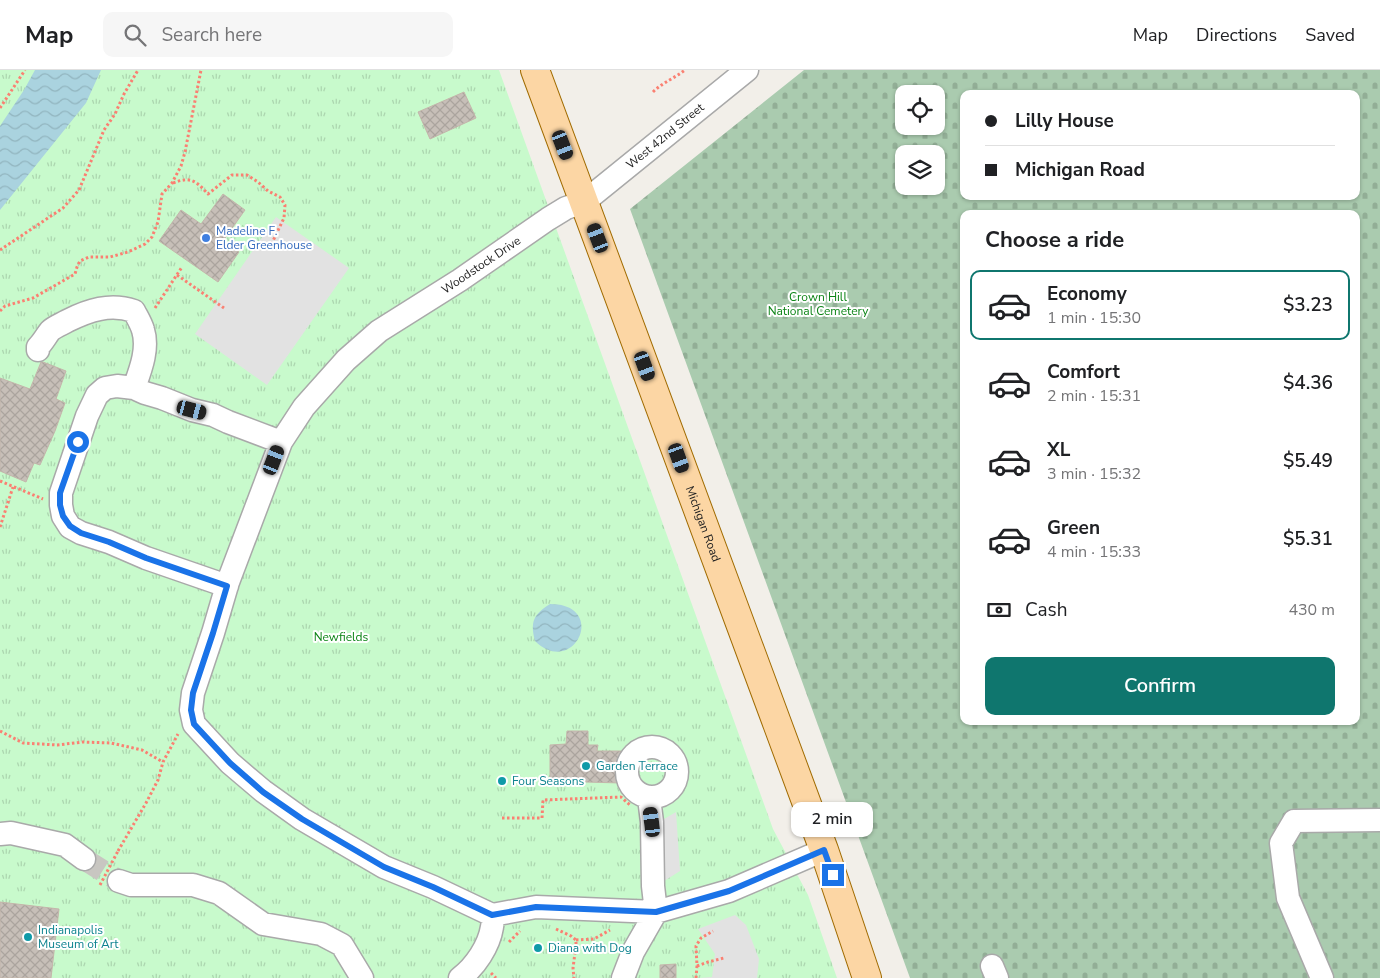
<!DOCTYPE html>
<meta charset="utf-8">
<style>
:root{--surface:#fff;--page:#f6f6f6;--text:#202124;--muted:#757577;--line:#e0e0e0;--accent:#0f766e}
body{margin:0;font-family:"Nunito Sans",sans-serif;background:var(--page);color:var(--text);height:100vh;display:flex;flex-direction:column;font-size:19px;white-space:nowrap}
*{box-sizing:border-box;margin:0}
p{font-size:16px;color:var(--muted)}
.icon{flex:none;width:28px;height:28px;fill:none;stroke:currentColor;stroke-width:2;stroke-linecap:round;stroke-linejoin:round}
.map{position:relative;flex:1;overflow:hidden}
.drawer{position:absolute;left:960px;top:140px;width:400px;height:515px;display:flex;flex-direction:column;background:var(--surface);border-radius:10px;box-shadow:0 1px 4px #0004}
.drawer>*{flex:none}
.banner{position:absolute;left:960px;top:20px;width:400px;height:110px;border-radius:10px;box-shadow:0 1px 4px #0004;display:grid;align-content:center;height:110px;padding:0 25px;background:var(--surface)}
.tools{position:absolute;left:895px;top:15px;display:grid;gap:10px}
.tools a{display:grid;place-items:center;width:50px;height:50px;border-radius:10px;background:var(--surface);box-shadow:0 1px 4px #0004;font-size:25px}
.end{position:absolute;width:22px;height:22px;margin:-11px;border:6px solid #1a73e8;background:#fff;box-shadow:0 0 0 2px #fff}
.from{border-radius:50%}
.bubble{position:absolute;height:35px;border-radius:10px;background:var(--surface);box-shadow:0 1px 4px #0004;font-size:16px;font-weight:600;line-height:35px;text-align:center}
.car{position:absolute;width:15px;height:30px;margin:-15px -8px;border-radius:6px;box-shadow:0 0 4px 1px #0007;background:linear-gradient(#222 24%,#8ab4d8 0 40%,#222 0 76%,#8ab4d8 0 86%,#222 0)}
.banner b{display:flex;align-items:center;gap:18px;height:48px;font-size:19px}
.banner b+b{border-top:1px solid var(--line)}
.banner i{width:12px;height:12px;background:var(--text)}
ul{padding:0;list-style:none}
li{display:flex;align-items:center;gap:15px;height:70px;margin:0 10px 8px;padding:0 15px;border:2px solid transparent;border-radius:10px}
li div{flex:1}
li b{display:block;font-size:19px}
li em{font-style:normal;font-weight:600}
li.active{border-color:var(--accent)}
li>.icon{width:45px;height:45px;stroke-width:1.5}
h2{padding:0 25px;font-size:22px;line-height:60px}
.pay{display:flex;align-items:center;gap:12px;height:55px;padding:0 25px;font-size:19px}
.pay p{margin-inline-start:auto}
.cta{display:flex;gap:10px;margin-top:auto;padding:10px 25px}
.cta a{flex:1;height:58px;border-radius:10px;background:var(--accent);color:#fff;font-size:20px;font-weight:600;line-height:58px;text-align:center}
header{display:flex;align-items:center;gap:30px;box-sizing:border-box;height:70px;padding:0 25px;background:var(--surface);border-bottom:1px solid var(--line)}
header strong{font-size:24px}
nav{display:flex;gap:28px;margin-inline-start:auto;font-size:18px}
.search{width:350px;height:45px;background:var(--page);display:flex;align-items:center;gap:12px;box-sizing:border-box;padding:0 18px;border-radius:10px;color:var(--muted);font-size:19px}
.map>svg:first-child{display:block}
.cemetery{fill:url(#cemetery-stones);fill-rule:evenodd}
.park{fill:url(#park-tufts)}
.parking{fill:#e2e2e2}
.water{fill:url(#water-waves)}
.building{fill:url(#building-cross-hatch);stroke:#c4b6ab}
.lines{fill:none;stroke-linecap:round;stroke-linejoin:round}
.minor-tunnel{stroke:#c8c6c1;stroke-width:22;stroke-dasharray:22 11;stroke-linecap:butt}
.minor-casing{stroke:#a9a9a9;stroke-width:25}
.major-casing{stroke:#a06b00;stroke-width:30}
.path{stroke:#fa8072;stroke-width:3;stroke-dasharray:2.5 2.5;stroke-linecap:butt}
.minor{stroke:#fff;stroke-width:22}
.major{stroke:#fcd6a4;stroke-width:28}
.path-bridge{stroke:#fa8072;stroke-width:3;stroke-dasharray:2.5 2.5;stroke-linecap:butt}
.route{stroke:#1a73e8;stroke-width:6}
.shop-dot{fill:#3f7fe0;stroke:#fff;stroke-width:2}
.culture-dot{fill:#0f9aa8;stroke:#fff;stroke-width:2}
.labels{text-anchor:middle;stroke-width:4;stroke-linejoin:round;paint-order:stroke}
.street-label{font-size:12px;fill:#222;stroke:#fff}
.shop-label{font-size:12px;fill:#366cbe;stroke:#fff;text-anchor:start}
.park-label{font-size:12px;fill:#0c8416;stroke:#fff}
.culture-label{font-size:12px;fill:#0d838f;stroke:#fff;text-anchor:start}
</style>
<header>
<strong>Map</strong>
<div class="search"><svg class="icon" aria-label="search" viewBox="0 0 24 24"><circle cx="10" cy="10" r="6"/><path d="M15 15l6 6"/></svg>Search here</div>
<nav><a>Map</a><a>Directions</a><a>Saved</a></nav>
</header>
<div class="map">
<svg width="1380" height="908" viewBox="0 0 1380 908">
<defs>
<pattern id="cemetery-stones" width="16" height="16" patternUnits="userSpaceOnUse" patternTransform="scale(1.25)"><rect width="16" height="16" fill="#aacbaf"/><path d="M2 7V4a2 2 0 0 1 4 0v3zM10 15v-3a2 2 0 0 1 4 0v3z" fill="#92ae96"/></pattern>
<pattern id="park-tufts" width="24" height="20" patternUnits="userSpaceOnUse" patternTransform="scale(1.25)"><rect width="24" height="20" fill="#c8facc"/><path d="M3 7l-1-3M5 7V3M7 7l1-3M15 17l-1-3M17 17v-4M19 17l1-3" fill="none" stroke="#acd6af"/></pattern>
<pattern id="water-waves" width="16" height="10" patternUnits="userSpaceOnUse" patternTransform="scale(1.25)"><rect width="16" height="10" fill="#aad3df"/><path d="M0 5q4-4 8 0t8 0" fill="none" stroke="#92b5bf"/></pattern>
<pattern id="building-cross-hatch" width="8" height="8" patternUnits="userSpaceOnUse" patternTransform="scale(1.25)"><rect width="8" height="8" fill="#c7bfb8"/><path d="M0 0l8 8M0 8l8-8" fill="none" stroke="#aba49e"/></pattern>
</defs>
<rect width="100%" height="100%" fill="#f2efe9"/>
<path class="cemetery" d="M804,0H1380V908H910L630,139ZM904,24H936V56H904ZM964,24H1356V126H964ZM904,84H936V116H904ZM964,144H1356V651H964Z"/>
<path class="park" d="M0,0H499L773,759L808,825L837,908H0Z"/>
<path class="parking" d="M276,147L349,198L267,315L195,264Z
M676,742L680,801L661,813L659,752Z
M735,845L746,855L759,889L757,908H700L712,907L715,884L698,859Z"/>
<path class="water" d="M35,0H101L86,33L0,140V56L24,20Z
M550,534C609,534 574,609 535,571C530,552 533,545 550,534Z"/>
<path class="building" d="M464,22L476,48L430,69L418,42Z
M223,124L245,140L223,171L239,182L218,212L159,171L181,140L201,154Z
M41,292H43L66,301L56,329L65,333L55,361L40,395L34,393L26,412L0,401V308L30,319Z
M567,661H588V675H598L597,681H621V713L550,711V675L566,674Z
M0,832L59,839L51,908H0Z
M676,894V908H660V895Z"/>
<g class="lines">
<path class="minor-tunnel" d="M84,789L119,811"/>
<g class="minor-casing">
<path id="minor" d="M747,0L584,132L566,138L548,149L460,210L379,261L346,290L304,337L281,372L228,512L213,563L193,623L191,640L194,654L230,693L263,721L302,749L384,797L433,817L492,845L536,837L656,842L729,821L824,780
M38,280V277C43,272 46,266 50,261C54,257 62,254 67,251C89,240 110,233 134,241C137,247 141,253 143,260C149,279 140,301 134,318
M227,516L146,488L109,472L81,463L70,457L63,446L61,435V423L87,346L97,325L105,318L117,316L134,318L145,323L162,328L192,340L213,345L228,352L281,372
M627 702a25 25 0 1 1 50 0a25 25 0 1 1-50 0Z
M0,764L11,763L65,775L84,789
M119,811L131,815H193L219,823L263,854L321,864L342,875L362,908
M992,896L997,908
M460,908C475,897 489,876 492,857C493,854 492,849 492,845
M623,908L633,882L656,842L653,816L652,752L649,728
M1322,908L1288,828L1281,773L1294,751L1380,750"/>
</g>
<g class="major-casing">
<g id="major">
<path id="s1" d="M535,0L824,780L867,908"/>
</g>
</g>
<path class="path" d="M653,22C663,12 675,8 685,0
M0,38L25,0
M173,113C191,106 196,111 208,124L232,105H247L258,112L268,121L280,127L285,135L284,148L271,175
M0,180L63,138L79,120L104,60L115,44L124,24L138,0
M177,205L224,238
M155,238L182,197
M0,241L5,236L33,228L75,204L77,197L80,191L89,187H110L128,182L145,174L152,167L158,152L162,124L172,113L181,96L185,82L201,0
M0,411L43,429
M0,457L13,417
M0,661L23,673L57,675L83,672L111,673L142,680L163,692
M502,748H542L543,730L621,727L630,735
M118,781L146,733L158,710L163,692L178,664
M556,859L571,866L576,870V875L573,898L574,908
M576,870L594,869L610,860
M509,872L520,861
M697,896L708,892L724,888
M491,903L496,908
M696,908L697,896L696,876L701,868L713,861"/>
<use href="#minor" class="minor"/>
<use href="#major" class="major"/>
<path class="path-bridge" d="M100,815L118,781"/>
</g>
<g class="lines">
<path class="route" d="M78,372L60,423V435L63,446L70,456L81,463L109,472L146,488L227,516L213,563L193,623L191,640L194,654L230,693L263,722L302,749L384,797L433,817L492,845L536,837L656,842L729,821L824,780L833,805"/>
</g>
<circle class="shop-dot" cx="206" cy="168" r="5"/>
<g class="culture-dot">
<circle cx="586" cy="696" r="5"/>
<circle cx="502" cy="711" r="5"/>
<circle cx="28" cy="867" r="5"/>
<circle cx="538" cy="878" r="5"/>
</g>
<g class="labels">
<g class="street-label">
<text transform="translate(665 66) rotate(-39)" y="4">West 42nd Street</text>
<text transform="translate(481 195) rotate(-34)" y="4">Woodstock Drive</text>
<text dy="4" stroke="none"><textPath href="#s1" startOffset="484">Michigan Road</textPath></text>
</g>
<g class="shop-label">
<text x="216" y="165">Madeline F.<tspan x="216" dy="14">Elder Greenhouse</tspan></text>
</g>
<g class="park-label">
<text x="818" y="231">Crown Hill<tspan x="818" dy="14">National Cemetery</tspan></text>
<text x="341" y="571">Newfields</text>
</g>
<g class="culture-label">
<text x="596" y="700">Garden Terrace</text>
<text x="512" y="715">Four Seasons</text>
<text x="38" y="864">Indianapolis<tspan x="38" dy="14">Museum of Art</tspan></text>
<text x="548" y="882">Diana with Dog</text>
</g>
</g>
</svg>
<div class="tools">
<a><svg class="icon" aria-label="locate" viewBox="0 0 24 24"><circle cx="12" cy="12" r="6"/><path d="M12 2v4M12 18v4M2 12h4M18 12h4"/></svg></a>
<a><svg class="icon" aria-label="layers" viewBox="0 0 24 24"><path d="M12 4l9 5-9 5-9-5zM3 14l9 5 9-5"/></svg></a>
</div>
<i class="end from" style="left:78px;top:372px"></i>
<i class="end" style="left:833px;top:805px"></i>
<div class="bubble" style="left:791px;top:732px;width:82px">2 min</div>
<i class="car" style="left:563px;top:75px;rotate:159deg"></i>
<i class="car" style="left:598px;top:168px;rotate:339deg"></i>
<i class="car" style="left:645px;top:296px;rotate:160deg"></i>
<i class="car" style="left:192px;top:340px;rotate:105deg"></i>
<i class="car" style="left:679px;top:388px;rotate:160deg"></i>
<i class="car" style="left:274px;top:390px;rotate:21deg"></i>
<i class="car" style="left:652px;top:752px;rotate:353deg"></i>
<div class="banner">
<b><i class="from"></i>Lilly House</b>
<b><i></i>Michigan Road</b>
</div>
<section class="drawer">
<h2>Choose a ride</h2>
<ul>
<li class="active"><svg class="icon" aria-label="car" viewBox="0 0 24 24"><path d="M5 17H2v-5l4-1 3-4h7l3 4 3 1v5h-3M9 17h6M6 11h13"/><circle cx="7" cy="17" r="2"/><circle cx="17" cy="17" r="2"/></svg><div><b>Economy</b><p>1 min · 15:30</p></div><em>$3.23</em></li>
<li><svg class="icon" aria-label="car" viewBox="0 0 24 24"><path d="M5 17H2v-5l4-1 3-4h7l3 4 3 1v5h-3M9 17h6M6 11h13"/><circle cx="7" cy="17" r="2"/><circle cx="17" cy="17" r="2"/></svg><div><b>Comfort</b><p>2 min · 15:31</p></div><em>$4.36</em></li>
<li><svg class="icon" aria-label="car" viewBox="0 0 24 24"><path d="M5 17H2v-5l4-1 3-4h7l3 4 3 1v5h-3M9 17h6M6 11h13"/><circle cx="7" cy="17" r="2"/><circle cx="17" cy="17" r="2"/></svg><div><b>XL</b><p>3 min · 15:32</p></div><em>$5.49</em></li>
<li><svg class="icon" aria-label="car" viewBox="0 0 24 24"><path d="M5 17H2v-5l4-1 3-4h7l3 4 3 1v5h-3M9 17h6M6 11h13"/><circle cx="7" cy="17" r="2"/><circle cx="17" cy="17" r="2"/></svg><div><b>Green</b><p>4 min · 15:33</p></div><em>$5.31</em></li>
</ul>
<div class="pay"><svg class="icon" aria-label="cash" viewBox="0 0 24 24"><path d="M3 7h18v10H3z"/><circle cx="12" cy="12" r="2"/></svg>Cash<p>430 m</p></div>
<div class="cta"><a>Confirm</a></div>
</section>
</div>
